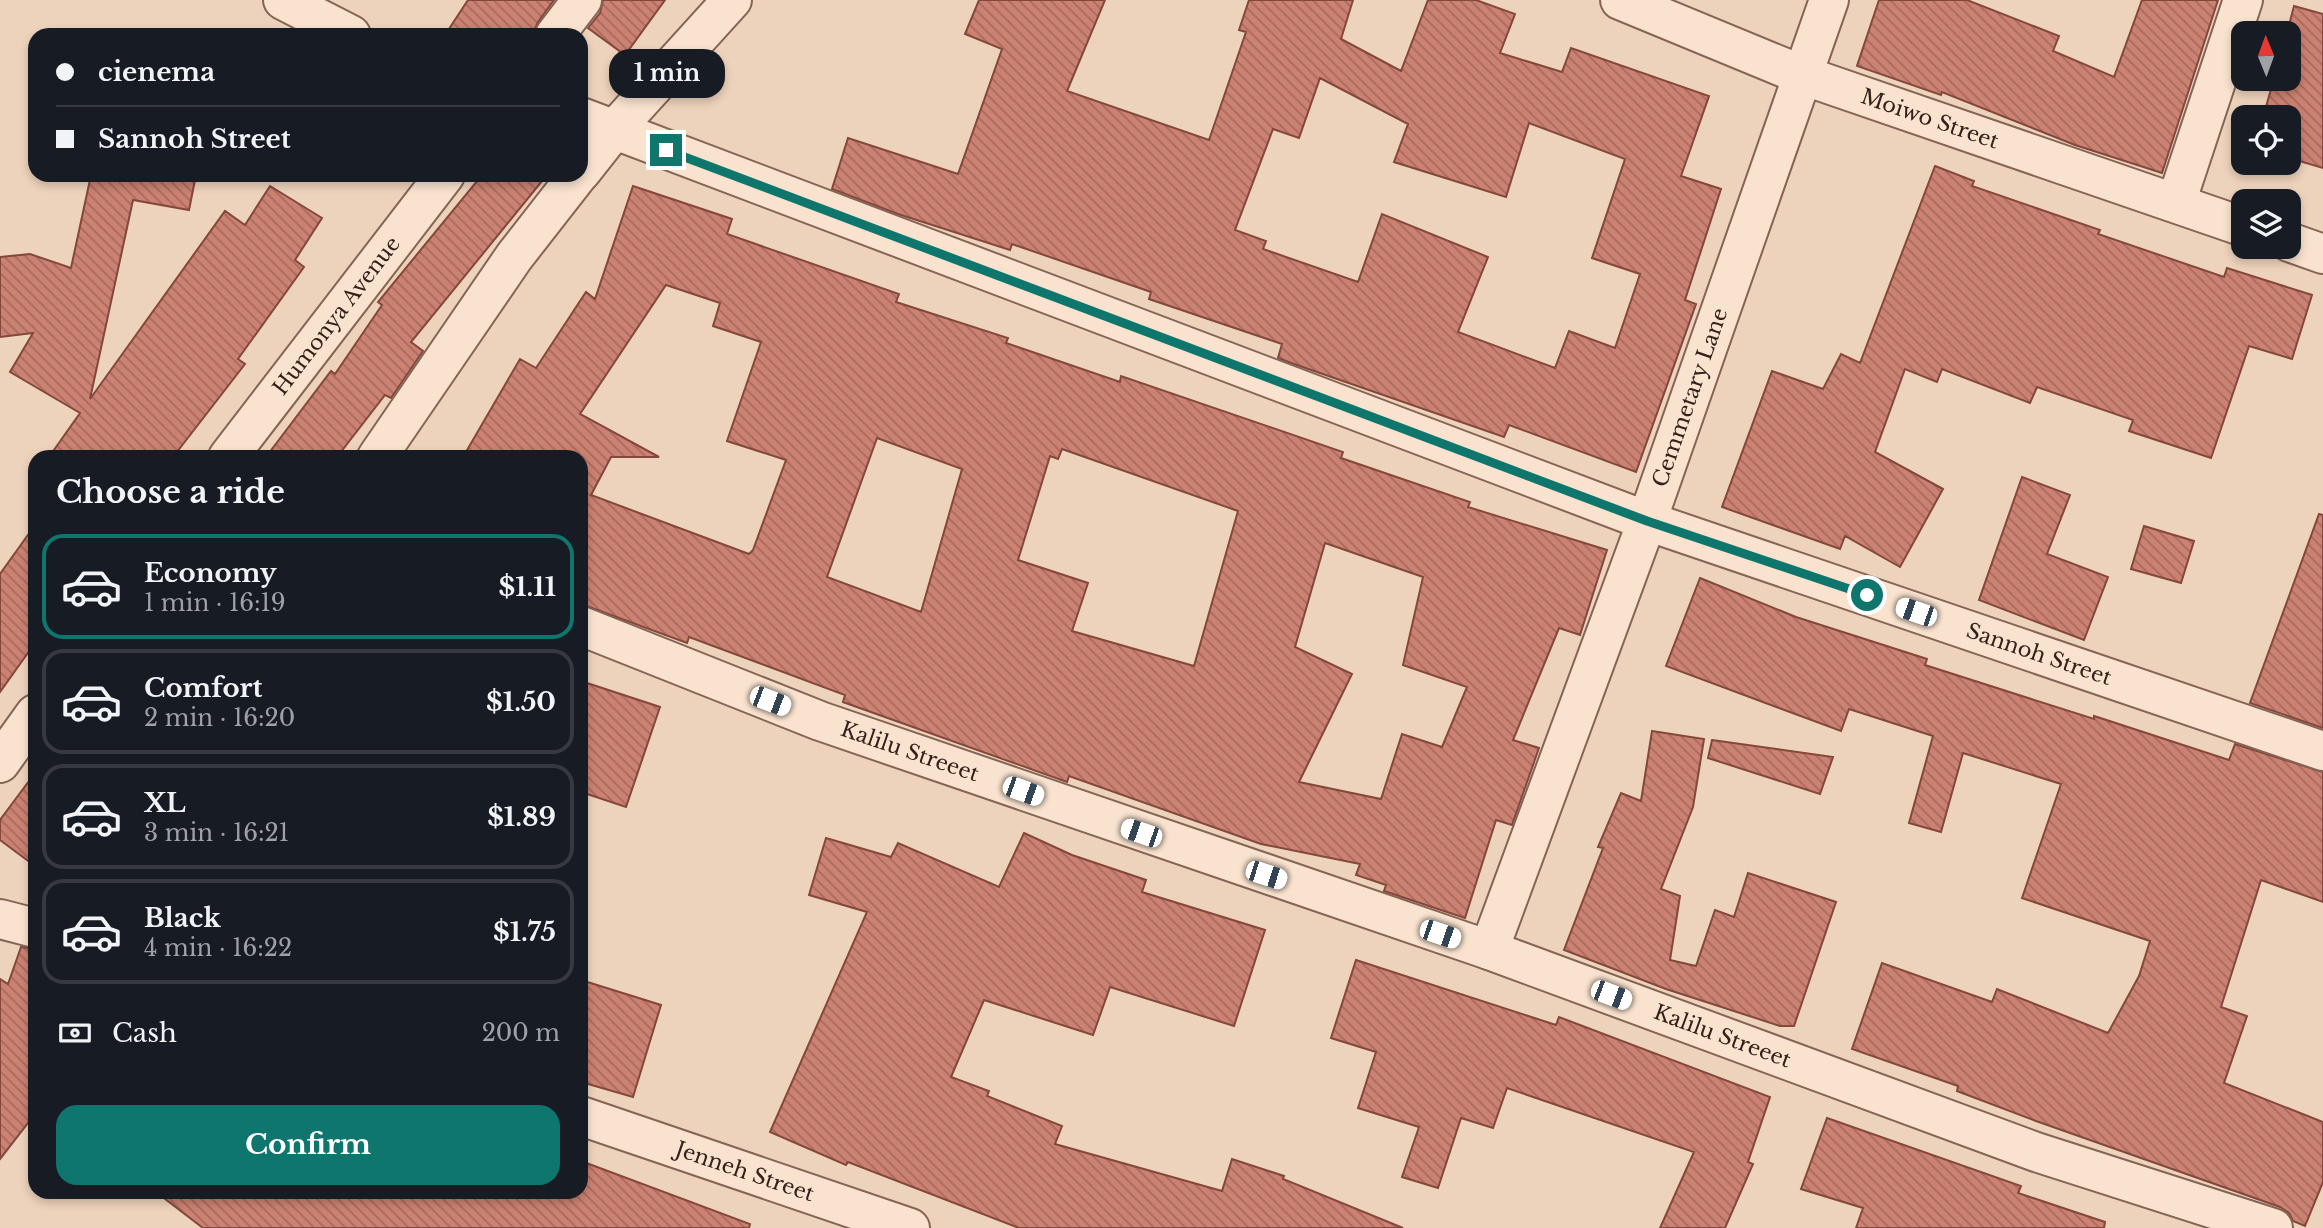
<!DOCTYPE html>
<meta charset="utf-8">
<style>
:root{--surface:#171b24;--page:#20242c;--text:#f1f3f6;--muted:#9ea1a6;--line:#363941;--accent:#0f766e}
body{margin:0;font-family:"Libre Baskerville",serif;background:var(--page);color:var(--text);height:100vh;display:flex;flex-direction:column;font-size:26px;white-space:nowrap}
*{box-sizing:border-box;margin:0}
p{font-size:23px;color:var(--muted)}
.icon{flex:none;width:38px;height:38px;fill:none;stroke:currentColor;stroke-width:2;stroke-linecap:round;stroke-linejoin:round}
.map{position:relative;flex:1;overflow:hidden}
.panel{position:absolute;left:28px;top:450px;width:560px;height:749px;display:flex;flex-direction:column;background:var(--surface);border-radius:21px;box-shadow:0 4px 10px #0003}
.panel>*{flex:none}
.guide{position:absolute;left:28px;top:28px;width:560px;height:154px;border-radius:21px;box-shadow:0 4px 10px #0003;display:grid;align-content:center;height:154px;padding:0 28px;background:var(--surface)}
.needle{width:46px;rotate:359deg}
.controls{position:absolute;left:2231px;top:21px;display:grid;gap:14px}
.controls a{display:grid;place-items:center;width:70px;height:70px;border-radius:14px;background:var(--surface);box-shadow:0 4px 10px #0003;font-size:35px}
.end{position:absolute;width:32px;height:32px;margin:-16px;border:9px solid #0f766e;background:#fff;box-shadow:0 0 0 4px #fff}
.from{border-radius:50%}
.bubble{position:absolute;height:49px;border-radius:21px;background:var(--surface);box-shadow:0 4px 10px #0003;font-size:23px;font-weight:700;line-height:49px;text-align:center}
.car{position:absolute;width:21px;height:42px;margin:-21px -10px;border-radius:9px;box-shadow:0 0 5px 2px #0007;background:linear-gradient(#fff 24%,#345 0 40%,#fff 0 76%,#345 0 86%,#fff 0)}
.guide b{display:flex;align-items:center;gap:24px;height:66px;font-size:26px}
.guide b+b{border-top:2px solid var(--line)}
.guide i{width:18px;height:18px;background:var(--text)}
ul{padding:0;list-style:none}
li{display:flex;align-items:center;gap:21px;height:105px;margin:0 14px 10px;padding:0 14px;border:4px solid var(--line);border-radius:21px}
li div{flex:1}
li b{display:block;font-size:26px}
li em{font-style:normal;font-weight:700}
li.current{border-color:var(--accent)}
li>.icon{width:63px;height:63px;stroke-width:1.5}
h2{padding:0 28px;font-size:32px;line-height:84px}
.pay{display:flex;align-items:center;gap:18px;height:77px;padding:0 28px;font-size:26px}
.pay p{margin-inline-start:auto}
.action{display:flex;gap:14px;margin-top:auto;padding:14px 28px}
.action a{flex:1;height:80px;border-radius:21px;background:var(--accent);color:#fff;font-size:28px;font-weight:700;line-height:80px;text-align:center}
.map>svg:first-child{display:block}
.building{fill:url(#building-back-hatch);stroke:#84473c;stroke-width:2;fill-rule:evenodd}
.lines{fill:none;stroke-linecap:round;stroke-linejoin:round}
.minor-casing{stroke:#856456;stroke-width:42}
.minor{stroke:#f9e3cf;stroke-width:38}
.route{stroke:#0f766e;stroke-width:9}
.labels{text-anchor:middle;stroke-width:6;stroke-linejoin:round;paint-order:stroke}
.street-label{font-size:21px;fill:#34211b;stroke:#f5e0cc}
</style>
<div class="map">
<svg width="2323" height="1228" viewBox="0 0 2323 1228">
<defs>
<pattern id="building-back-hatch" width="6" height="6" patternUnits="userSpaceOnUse" patternTransform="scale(1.75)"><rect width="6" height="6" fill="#cc8272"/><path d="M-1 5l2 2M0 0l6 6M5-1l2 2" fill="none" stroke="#a66a5d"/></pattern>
</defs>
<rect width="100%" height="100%" fill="#eed3bc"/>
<path class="building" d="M468,0H554L538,22L532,35H445Z
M603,0H665L625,55L588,28L600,13Z
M979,0H1105L1067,91L1209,140L1246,32L1239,30L1249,0H1353L1341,39L1401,71L1428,0H1476L1515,14L1500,53L1562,72L1571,48L1709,96L1681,176L1721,189L1685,300L1696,304L1636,472L1509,425L1504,437L1294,364L1278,358L1282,344L1149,299L1151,292L1012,244L1010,250L898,214L832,189L848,138L958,174L1002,49L965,34ZM1320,78L1408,124L1394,162L1506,197L1529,123L1625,159L1592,258L1640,274L1615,348L1569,331L1555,368L1458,332L1488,257L1382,214L1358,282L1263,249L1266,241L1235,230L1273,129L1299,138Z
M1879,0H1967L2059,36L2053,51L2114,77L2142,0H2218L2162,173L2075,145L1942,92L1941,95L1857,66Z
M2294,6L2323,14V168L2289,158V117H2263L2274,79H2289L2287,33Z
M1935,166L1974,181L1972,186L2100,230L2098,234L2224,277L2227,268L2312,295L2292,359L2249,346L2211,458L2129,431L2133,420L2037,387L2030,403L1942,369L1937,382L1905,369L1875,452L1943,489L1900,567L1845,536L1840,549L1722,507L1772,371L1823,389L1841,354L1860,363Z
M91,175H196L189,210L133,200L90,399L225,211L245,225L270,186L322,218L295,260L304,267L238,359L245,364L173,457H49L80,413L10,372L33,333L0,337V257L30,254L71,268Z
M482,175H547L411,342L423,351L391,398L385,395L337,457H266L331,371L335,374L382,305L378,302Z
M633,186L732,219L727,234L899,294L896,302L1008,338L1006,343L1120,382L1121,376L1343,452L1341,458L1470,502L1468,507L1607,550L1580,635L1559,628L1513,740L1539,748L1512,825L1496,820L1465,918L1384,891L1386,885L1356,875L1360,864L1261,844L1069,776L1067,782L843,702L845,695L689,637L687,643L581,604V457H463L520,359L536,368L586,292L595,299ZM666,285L720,303L713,326L761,342L727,441L786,460L753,550L749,554L591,495L611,457H659L580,414ZM877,438L962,469L921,612L827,577ZM1062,449L1238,511L1194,666L1072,631L1088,583L1018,560L1050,456L1058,459ZM1325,543L1423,577L1403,665L1467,687L1442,747L1402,734L1381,799L1299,782L1352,674L1295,647Z
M2022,477L2070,495L2047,554L2108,577L2084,640L1979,600Z
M2319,514L2323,515V728L2250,703Z
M35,525V643L0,692V574Z
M2144,526L2194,541L2181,583L2131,569Z
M1700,578L1796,617L1927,659L1925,665L2094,719V716L2229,760L2235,744L2323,772V902L2261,880L2221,1007L2247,1016L2224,1083L2323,1122V1182L2305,1226L2293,1221L2289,1213L2280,1207L2036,1121L1957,1091L1958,1086L1852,1049L1882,963L1992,1002L1997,989L2108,1033L2139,976L2150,941L2022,898L2061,784L1963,753L1941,832L1909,823L1933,736L1849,709L1841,731L1666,666Z
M581,681L660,707L626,807L581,792Z
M1652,731L1704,739L1693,807L1661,889L1680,896L1670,960L1696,966L1715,910L1734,917L1748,873L1836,902L1794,1026H1780L1666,989L1564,950L1603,848L1598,847L1621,793L1641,801Z
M1712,740L1833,757L1820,794L1708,758Z
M35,773V866L0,840V820Z
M1024,833L1072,855L1146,880L1142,892L1265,930L1234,1026L1110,987L1093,1035L984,1000L951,1077L989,1091L987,1096L1062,1126L1055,1144L1222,1191L1232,1159L1284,1176L1283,1179L1403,1228H1019L848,1162L846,1165L770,1132L867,912L809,895L826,838L891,857L898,843L999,887Z
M21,947L35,949V1114L0,1159V979L8,984Z
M1356,960L1556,1025L1559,1017L1770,1097L1748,1162L1753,1164L1725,1228H1660L1694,1152L1507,1088L1493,1128L1461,1118L1438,1188L1402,1177L1419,1127L1358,1108L1376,1052L1331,1038Z
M581,980L661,1005L633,1097L581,1082Z
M1827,1118L2021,1186L2018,1193L2105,1222L2104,1228H1856L1863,1208L1801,1189Z
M581,1161L750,1224L749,1228H203L156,1192H581Z"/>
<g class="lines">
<g class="minor-casing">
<g id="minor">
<path d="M283,0L351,35"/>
<path id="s1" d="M1620,0L1802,75L2244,227"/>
<path d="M555,35L582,0"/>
<path id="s2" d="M581,117L1647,521L2323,751"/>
<path d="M581,172L615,129L732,0"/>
<path d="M2176,203L2243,0"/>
<path d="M2289,242L2323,254"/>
<path id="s3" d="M228,457L445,175"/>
<path d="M377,457L514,257L578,175"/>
<path id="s4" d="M581,626L820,721L1489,950L2036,1152L2273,1228"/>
<path d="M0,763L35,714"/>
<path d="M0,919L35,928"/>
<path id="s5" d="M1489,950L1647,521L1829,0"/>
<path id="s6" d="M581,1116L910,1228"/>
</g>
</g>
<use href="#minor" class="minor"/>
</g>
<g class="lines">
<path class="route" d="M666,150L1647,521L1867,595"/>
</g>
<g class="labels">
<g class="street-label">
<text dy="7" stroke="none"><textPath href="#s1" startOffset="332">Moiwo Street</textPath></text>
<text dy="7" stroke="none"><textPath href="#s3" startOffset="178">Humonya Avenue</textPath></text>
<text dy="7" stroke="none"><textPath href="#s5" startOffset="588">Cemmetary Lane</textPath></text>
<text dy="7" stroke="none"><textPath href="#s2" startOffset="1554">Sannoh Street</textPath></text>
<text dy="7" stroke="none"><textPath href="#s4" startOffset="352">Kalilu Streeet</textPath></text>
<text dy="7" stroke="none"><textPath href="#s4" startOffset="1213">Kalilu Streeet</textPath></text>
<text dy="7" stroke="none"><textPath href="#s6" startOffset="173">Jenneh Street</textPath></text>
</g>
</g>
</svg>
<div class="controls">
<a><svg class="needle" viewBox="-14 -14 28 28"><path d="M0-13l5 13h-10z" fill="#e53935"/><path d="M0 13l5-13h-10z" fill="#9ea1a6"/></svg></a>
<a><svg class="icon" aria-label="locate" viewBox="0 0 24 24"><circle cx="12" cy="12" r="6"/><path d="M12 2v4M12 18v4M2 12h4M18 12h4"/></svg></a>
<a><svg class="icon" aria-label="layers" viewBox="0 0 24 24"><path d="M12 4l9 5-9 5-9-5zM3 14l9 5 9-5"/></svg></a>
</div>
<i class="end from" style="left:1867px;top:595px"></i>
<i class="end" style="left:666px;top:150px"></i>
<div class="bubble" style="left:609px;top:49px;width:116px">1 min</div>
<i class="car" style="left:1916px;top:612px;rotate:289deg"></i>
<i class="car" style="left:770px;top:701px;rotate:111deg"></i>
<i class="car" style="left:1023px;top:791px;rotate:110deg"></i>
<i class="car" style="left:1141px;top:833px;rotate:289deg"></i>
<i class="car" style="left:1266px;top:875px;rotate:108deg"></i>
<i class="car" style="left:1440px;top:934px;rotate:109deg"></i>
<i class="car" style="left:1611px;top:995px;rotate:111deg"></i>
<div class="guide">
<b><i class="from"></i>cienema</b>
<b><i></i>Sannoh Street</b>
</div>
<section class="panel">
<h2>Choose a ride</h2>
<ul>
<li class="current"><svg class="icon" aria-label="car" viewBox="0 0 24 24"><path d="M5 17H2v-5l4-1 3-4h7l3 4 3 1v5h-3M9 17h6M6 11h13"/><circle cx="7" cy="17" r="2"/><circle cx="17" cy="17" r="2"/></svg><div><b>Economy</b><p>1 min · 16:19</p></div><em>$1.11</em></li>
<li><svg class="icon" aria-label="car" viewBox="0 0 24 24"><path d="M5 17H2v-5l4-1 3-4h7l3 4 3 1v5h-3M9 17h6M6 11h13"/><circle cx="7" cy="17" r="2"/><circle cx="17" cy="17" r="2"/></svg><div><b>Comfort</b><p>2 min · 16:20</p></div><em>$1.50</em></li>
<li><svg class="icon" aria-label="car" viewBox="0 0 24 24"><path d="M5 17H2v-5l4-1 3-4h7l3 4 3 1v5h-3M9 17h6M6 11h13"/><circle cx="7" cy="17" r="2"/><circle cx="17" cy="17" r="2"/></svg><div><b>XL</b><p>3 min · 16:21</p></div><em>$1.89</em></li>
<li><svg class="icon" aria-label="car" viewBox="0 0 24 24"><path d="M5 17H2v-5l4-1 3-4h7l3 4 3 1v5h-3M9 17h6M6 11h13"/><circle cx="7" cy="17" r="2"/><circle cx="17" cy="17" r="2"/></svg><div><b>Black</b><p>4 min · 16:22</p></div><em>$1.75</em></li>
</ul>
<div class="pay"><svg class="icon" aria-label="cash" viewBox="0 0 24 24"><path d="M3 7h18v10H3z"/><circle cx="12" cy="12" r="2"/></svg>Cash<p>200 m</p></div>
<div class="action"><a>Confirm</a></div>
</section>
</div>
